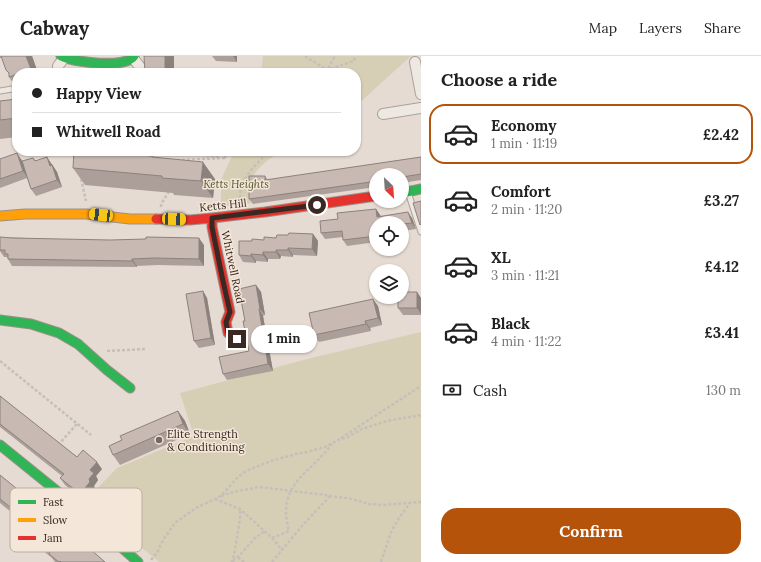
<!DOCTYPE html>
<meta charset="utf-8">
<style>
:root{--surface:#fff;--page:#f6f6f6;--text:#222;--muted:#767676;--line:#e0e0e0;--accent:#b45309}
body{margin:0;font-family:Lora,serif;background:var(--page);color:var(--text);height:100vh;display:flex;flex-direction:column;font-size:15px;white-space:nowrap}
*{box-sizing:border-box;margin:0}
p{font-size:13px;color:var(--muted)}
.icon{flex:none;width:22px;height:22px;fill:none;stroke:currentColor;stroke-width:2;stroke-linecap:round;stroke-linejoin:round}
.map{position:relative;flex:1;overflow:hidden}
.side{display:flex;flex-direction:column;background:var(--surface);width:340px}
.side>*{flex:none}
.hud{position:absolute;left:12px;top:12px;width:349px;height:88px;border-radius:16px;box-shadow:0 1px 3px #0004;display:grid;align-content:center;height:88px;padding:0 20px;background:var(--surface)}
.needle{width:26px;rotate:155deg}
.tools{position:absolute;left:369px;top:112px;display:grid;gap:8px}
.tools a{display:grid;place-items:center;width:40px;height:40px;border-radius:50%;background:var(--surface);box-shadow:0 1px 3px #0004;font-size:20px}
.end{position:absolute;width:18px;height:18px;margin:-9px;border:5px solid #3a2822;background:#fff;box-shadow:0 0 0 2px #fff}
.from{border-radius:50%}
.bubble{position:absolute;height:28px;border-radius:14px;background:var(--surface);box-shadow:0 1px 3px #0004;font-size:13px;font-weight:700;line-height:28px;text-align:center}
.car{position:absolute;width:12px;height:24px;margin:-12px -6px;border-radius:5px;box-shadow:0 0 3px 1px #0007;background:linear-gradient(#f5c518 24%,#345 0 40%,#f5c518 0 76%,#345 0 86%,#f5c518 0)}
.hud b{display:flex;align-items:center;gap:14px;height:38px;font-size:15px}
.hud b+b{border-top:1px solid var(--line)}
.hud i{width:10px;height:10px;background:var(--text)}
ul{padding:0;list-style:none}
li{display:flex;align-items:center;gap:12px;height:60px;margin:0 8px 6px;padding:0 12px;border:2px solid transparent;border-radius:16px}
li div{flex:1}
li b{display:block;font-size:15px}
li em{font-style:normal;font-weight:700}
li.on{border-color:var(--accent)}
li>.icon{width:36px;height:36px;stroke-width:1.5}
h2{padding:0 20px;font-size:18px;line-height:48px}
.pay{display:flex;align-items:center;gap:10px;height:44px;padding:0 20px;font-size:15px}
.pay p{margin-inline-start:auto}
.button{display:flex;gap:8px;margin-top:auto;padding:8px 20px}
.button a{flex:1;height:46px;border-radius:16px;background:var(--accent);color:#fff;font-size:16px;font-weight:700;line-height:46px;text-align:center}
header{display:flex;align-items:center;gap:24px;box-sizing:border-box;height:56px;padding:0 20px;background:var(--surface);border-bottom:1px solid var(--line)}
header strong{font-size:19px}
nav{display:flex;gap:22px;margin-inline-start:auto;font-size:14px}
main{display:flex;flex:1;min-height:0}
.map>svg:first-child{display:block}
.green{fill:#d7cfb5}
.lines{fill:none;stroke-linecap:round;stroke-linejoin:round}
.lane-casing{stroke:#aba19a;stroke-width:7}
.street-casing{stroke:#aba19a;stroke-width:12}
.fast-casing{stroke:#9b918a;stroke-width:11}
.slow-casing{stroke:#9b918a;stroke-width:11}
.jam-casing{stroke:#9b918a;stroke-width:11}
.path{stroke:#c6bfb9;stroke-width:2.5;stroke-dasharray:3 2;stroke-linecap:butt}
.lane{stroke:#eee8e3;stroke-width:5}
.street{stroke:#eee8e3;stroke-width:10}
.fast{stroke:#30b455;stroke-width:9}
.slow{stroke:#ff9f0a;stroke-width:9}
.jam{stroke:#e5322d;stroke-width:9}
.wall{fill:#ac9f9a}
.shaded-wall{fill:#8c827d}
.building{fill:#c8b9b3;stroke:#8c827d}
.route{stroke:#3a2822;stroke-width:5}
.poi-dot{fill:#766760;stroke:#f4e7d9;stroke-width:1.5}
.labels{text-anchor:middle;stroke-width:3;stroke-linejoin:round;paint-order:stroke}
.park-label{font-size:11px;font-style:italic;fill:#535529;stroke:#f4e7d9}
.street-label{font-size:11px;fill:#3a2822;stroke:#f4e7d9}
.poi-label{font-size:11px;fill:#3a2822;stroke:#f4e7d9;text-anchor:start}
.key{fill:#f4e7d9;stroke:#bcaea2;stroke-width:1}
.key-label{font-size:11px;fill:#3a2822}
</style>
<header>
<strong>Cabway</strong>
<nav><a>Map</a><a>Layers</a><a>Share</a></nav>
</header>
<main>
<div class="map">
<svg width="421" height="506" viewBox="0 0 421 506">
<rect width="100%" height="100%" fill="#e5dbd2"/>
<path class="green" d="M263,0H411L356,50V17H261Z
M236,95H281C271,102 255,112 252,124C250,131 251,140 251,147L241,149L221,150V124L231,102Z
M421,276V506H159L85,445L117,412L194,380L180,337L311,302Z"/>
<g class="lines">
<g class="lane-casing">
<path id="lane" d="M0,35L12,33L17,35
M408,136L421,176"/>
</g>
<g class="street-casing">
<path id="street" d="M133,2L140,11V17
M415,6L421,38
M58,17V10L64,2
M383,58L421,52"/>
</g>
<g class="fast-casing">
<path id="fast" d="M61,0C74,6 125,13 134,0
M402,137L421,133
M0,264L31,268L59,277L78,288L107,314L130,332
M0,389L68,444L138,506"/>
</g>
<g class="slow-casing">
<path id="slow" d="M0,160L25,158H86L130,163H156"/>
</g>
<g class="jam-casing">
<path id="jam" d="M212,162V171L230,256L226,266L228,277L237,283
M156,163L190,164L212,162L265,156L376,140"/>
</g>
<path class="path" d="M305,0L327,14L354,5L355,0
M327,17V14L335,0
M181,95L218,101
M225,102L226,95
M177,104L225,102
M167,105V100L170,95
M81,123L86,145
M241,147C240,144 240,140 240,137C242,120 258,107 269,95
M161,151V148L170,134
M107,295L146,293
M0,305L91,379
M341,382L421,330
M58,389L77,368
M221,440L233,436L259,431L317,438L352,443L369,448L382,449L421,446
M215,443L240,453L272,482L289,475C276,428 308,420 332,388
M272,482L282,494
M238,501L244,506
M151,504L158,495L163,484L175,467L183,461L196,452L221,440L238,421L246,415L271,405L296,398L307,396L325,391L340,383L348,381L362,373L387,365L421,359
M233,505L240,499L255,482L265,475
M231,506L233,505L240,463V454
M272,506L302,470L330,440
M381,506L392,474L399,462L410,447"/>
<use href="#lane" class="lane"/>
<use href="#street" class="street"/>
<use href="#fast" class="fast"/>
<use href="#slow" class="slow"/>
<use href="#jam" class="jam"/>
</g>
<path class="wall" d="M0,0H32L38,17H17V33L9,21V18L6,14L2,2H0Z
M212,0H237V6L216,5Z
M17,43V81L0,83V45Z
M421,101V124L402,127V119H376V131L253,148L249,143L265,120L268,124Z
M33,102L36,105L52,108L57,116L62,131L36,140L31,133L27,122L0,132V103H21L22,105Z
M154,102L215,123L213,142L174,139L173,137L85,129L73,112Z
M376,153L380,159L381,160L412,162L416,173L402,175V167H376V186L347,190L343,184V181L325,183L321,177L338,163Z
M313,178L318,185L317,200L293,199V201L281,200L280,203H268V206L256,205V207L243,206L239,199L252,185L264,184L288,179Z
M0,181L204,189V210L158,209L137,210V211L12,210L8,203L7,201H4L0,195Z
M256,229L261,236L265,259L263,260L273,315L227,324L223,318L249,295Z
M203,235L207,242L215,289L199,292L194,285Z
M417,236L421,242V259H403L398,252Z
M378,250L382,269L370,272L371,275L319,286L314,279Z
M0,340L77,401L102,413L96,420L98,424L94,430L95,433L85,445L65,429L60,422L62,420L0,371Z
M178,355L185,365L190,378L120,409L113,399L122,384Z
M0,419L105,506H55L52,502L40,492L34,483L38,478L0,447Z"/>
<path class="shaded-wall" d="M26,0H32L38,17H33L31,13Z
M165,0H174V17H165Z
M233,0H237V6Z
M17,97L21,103L28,122L23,115Z
M47,101L57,116L62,131L57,124L50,110Z
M203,106L215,123L213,142L201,125Z
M376,153L380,159L381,166L377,161Z
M408,156L412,162L416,173L412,167Z
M313,178L318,185L317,200L312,193Z
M199,182L204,189V210L199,203Z
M288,192L293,199V201L288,194Z
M276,194L281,200L280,203L276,196Z
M263,196L268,203V206L263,199Z
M251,198L256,205V207L251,200Z
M132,203L137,210V211L132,205Z
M256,229L261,236L265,259L260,253Z
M203,235L207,242L215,289L211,282Z
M417,236L421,242V258L417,252Z
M373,243L378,250L382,269L378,262Z
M259,253L263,260L273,315L268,308Z
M365,265L370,272L371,275L366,268Z
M178,355L185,365L190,378L183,368Z
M97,406L102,413L96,420L98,424L94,430L95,433L85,445L80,438L89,423L90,414Z"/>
<path class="building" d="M1,0H26L31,13L19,17H17V18L9,21V17L6,14Z
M144,0H165V17H145Z
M17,43V62L0,64V45Z
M74,95H97L152,100V101L203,106L201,125L162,122V120L73,112Z
M17,97L23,115L0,123V103Z
M47,101L50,110L52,109L57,124L31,133L22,105L33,102L35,105Z
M421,101V118L402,121V119H376V127L371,126L249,143V120H265V124Z
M421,145V168L420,169L413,147Z
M376,153L377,161L408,156L412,167L402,168V167H376V180L343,184L342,175L321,177L320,165L338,163L337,157Z
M289,177L313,178L312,193L288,192V194H276V196H263V199L251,198V200L239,199V185H252V183L264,184V181L276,182L277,179H288Z
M0,181L12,182L110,184L146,183V181L199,182V203L154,202L132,203V205L8,203V198H5V194H0Z
M256,229L260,253H259L268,308L223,318L219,301L249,295L243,265H245L239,233Z
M203,235L211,282L194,285L186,238Z
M402,236H417V252H398V241H402Z
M373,243L378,262L365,265L366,268L314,279L309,257Z
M0,340L77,401L83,394L97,406L90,414L94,417L89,423L90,426L80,438L60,422L64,418L0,368Z
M178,355L183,368L113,399L109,390L122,384L120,380Z
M0,419L82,486L105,506H61L60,505L59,506L49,498L50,496L34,483L40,475L0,443Z"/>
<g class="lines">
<path class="route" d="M237,283L228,277L226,266L230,256L223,225L212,171V162L317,149"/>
</g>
<circle class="poi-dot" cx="159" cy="384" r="4"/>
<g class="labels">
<g class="park-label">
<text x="236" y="132">Ketts Heights</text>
</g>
<g class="street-label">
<text transform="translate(223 149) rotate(-6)" y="4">Ketts Hill</text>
<text transform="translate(233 211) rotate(78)" y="4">Whitwell Road</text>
</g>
<g class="poi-label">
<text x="167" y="382">Elite Strength<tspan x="167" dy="13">&amp; Conditioning</tspan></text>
</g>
</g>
<rect x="10" y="432" width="132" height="64" rx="6" class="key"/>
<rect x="18" y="444" width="18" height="4" fill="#30b455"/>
<rect x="18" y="462" width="18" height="4" fill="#ff9f0a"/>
<rect x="18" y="480" width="18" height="4" fill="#e5322d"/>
<g class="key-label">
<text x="43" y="450">Fast</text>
<text x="43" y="468">Slow</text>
<text x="43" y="486">Jam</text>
</g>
</svg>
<div class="tools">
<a><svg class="needle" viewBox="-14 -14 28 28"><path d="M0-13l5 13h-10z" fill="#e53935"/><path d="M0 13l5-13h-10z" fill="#767676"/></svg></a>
<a><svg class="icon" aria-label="locate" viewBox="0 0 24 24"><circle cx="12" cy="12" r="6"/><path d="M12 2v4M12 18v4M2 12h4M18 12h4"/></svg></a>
<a><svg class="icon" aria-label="layers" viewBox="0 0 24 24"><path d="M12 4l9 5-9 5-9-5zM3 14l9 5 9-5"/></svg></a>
</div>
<i class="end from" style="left:317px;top:149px"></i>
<i class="end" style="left:237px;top:283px"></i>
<div class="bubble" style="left:251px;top:269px;width:66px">1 min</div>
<i class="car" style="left:101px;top:159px;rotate:277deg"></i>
<i class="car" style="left:174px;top:163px;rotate:92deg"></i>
<div class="hud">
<b><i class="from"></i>Happy View</b>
<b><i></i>Whitwell Road</b>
</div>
</div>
<section class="side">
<h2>Choose a ride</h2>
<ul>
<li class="on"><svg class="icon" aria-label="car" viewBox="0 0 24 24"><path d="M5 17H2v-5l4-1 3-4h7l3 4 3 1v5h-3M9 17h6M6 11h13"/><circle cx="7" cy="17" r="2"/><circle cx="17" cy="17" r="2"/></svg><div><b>Economy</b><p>1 min · 11:19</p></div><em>£2.42</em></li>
<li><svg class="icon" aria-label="car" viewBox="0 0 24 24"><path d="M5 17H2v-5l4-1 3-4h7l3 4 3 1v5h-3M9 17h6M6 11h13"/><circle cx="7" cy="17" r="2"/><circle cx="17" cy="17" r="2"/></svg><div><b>Comfort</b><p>2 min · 11:20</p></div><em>£3.27</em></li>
<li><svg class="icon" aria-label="car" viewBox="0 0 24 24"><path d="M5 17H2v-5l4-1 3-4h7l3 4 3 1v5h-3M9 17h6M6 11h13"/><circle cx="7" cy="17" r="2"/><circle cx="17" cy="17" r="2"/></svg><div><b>XL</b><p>3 min · 11:21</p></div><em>£4.12</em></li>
<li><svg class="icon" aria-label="car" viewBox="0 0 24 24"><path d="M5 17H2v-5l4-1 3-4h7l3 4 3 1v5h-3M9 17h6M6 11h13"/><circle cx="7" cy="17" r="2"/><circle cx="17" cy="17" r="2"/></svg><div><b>Black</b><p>4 min · 11:22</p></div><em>£3.41</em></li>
</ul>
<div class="pay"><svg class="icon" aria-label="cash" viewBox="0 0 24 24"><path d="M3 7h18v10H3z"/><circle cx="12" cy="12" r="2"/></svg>Cash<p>130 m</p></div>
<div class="button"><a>Confirm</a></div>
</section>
</main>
